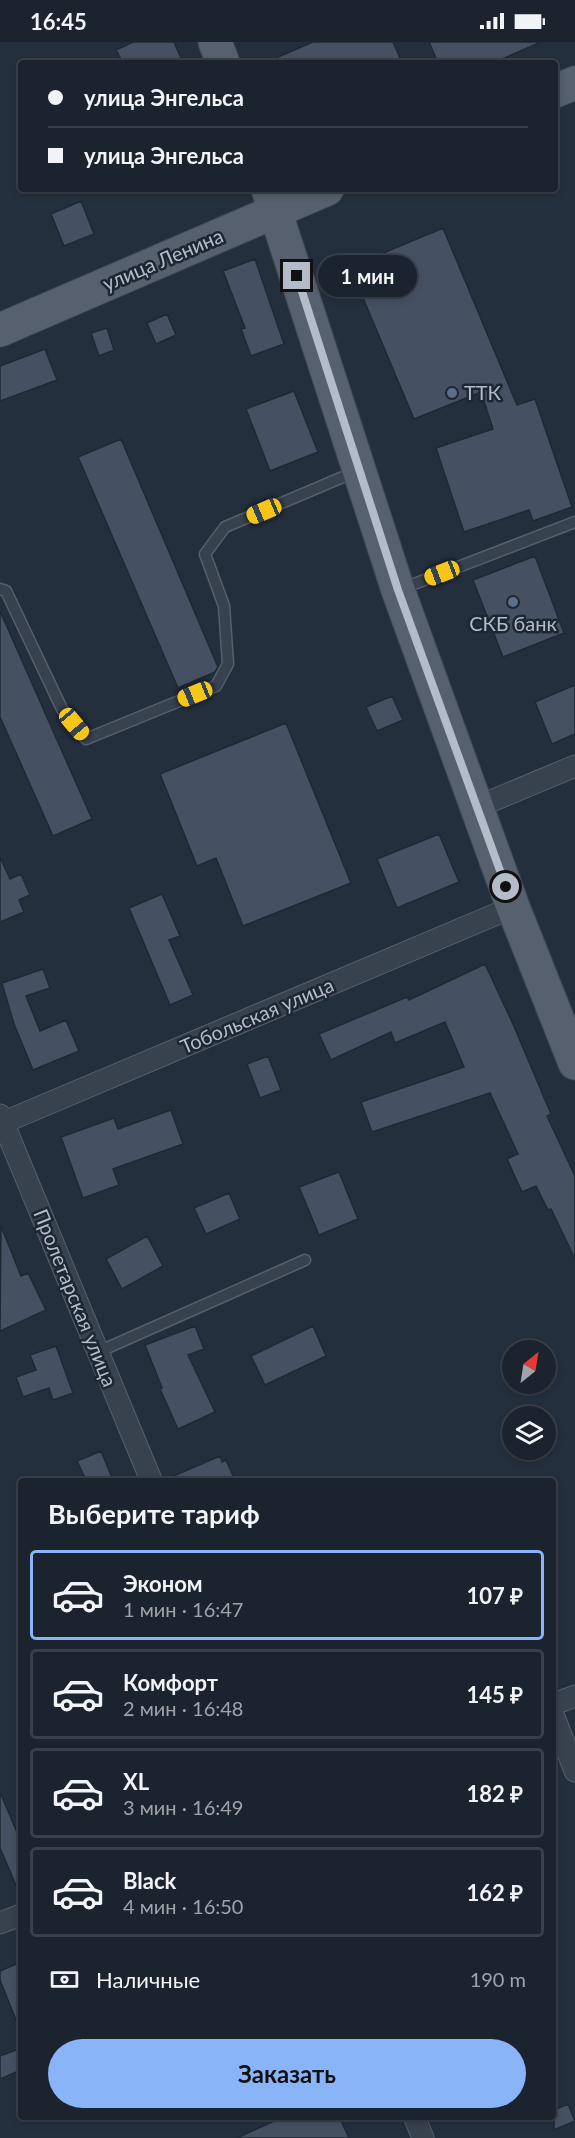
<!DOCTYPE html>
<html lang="ru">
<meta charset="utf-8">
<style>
:root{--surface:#1b232e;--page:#282f3a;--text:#f1f3f6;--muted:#a0a4aa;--line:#39404a;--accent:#8ab4f8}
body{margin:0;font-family:Lato,sans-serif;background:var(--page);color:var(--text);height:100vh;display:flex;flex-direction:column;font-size:22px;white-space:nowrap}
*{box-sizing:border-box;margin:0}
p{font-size:20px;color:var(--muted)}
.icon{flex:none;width:33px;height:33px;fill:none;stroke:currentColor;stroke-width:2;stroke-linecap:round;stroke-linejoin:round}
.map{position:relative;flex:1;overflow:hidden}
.panel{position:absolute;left:18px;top:1436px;width:538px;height:642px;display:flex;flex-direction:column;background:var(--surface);border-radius:6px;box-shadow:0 3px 9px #0003,0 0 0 2px var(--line)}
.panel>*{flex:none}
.guide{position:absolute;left:18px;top:18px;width:540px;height:132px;border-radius:6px;box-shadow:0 3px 9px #0003,0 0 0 2px var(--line);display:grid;align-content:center;height:132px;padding:0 30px;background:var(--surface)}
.needle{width:39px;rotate:30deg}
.fabs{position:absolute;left:502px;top:1298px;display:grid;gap:12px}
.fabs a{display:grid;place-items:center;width:54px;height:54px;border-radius:50%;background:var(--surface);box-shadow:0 3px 9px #0003,0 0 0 2px var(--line);font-size:30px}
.end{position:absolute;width:27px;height:27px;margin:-14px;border:8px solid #b4bcc9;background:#111;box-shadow:0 0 0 3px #111}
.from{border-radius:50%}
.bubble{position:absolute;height:42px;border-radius:21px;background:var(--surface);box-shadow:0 3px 9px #0003,0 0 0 2px var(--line);font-size:20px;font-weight:700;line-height:42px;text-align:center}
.car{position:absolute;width:18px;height:36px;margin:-18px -9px;border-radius:8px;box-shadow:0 0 4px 2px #0007;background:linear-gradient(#f5c518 24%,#345 0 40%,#f5c518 0 76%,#345 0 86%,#f5c518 0)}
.guide b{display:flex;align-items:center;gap:21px;height:57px;font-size:22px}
.guide b+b{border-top:2px solid var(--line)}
.guide i{width:15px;height:15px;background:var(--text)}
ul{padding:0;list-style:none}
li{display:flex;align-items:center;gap:18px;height:90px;margin:0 12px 9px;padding:0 18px;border:3px solid var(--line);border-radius:6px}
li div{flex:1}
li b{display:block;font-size:22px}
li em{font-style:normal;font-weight:700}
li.active{border-color:var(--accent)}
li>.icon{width:54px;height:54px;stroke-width:1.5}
h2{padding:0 30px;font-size:27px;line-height:72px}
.pay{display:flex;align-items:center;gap:15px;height:66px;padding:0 30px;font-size:22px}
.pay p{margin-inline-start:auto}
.cta{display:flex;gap:12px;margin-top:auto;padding:12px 30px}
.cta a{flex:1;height:69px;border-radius:36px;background:var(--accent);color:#111;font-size:24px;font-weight:700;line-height:69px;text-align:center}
.status{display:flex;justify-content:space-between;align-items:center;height:42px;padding:0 30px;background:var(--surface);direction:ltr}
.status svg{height:16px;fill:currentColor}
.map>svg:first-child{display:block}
.building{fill:#455162;stroke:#1f2835;stroke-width:1.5}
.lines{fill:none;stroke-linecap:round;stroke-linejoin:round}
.service-casing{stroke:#565f6c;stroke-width:13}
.minor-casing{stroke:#565f6c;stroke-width:23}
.primary-casing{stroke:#414a57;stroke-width:35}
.service{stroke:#38414e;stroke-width:10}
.minor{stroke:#38414e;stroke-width:21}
.primary{stroke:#56606e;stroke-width:33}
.route{stroke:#b4bcc9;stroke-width:8}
.service-dot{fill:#5c6f8a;stroke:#1d2633;stroke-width:2}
.labels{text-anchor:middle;stroke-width:5;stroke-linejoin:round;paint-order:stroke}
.street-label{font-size:20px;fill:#b4bcc9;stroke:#1d2633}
.poi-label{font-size:20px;fill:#b4bcc9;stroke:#1d2633;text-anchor:start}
</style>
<div class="status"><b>16:45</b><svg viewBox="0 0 49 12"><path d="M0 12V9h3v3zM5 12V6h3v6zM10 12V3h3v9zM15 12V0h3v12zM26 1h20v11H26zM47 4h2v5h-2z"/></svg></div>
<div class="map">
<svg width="575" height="2096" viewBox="0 0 575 2096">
<rect width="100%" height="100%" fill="#242f3e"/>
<path class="building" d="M133,0H174L183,21H123L116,8Z
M313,0H393L400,16L388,21H264Z
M429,0H541L493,21H438Z
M81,159L94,192L64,204L51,172Z
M443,186L517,363L535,357L572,465L533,479L529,468L464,490L436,406L493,387L481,350L414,377L350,225Z
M255,217L284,302L251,314L241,287L245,286L223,229Z
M167,272L176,293L156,302L147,281Z
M107,286L114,308L99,314L91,291Z
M45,307L57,338L0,359V324Z
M294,349L318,410L270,429L246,367Z
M121,397L218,625L215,630L178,646L78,415Z
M535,514L564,591L503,615L473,538Z
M0,569L92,777L53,794L0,675Z
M575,643V692L552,702L535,660Z
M392,654L403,678L377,689L366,665Z
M286,681L351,841L243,884L216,816L197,824L160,732Z
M439,792L459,840L397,866L377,817Z
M0,815L10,837L21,832L30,853L19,858L24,870L0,880Z
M162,852L180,894L169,898L193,953L170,963L129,866Z
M485,922L513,982L551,1072L547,1074L575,1134V1217L551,1167L548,1168L536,1144L522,1150L507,1117L518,1112L490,1051L372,1090L361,1060L464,1025L445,980L395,1001L391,990L331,1018L319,992L407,955L409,958Z
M43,927L50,946L26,954L40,989L66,978L79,1009L33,1028L14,982L2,941Z
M268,1014L281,1048L260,1056L247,1022Z
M171,1068L183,1102L113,1127L119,1143L83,1156L61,1095L114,1076L118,1087Z
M339,1130L358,1177L319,1193L299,1145Z
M229,1151L240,1177L206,1192L194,1166Z
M1,1184L21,1234L28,1231L46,1268L0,1289Z
M147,1194L163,1224L122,1247L106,1217Z
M195,1284L204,1307L188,1313L215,1370L178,1387L160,1347L162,1346L145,1303Z
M313,1284L326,1314L265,1343L251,1314Z
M56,1304L73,1351L53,1358L49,1346L23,1355L16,1335L36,1328L30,1313Z
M101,1409L113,1438H86L77,1419Z
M220,1414L222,1420L226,1418L235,1438H164Z
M0,1750L21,1800V1855L0,1806Z
M21,1920V1988H20L0,1938V1929Z
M21,2006V2028L0,2037V2014Z
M568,2062L575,2079L554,2088V2068Z
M285,2074H339L349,2096H237Z"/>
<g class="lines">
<g class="service-casing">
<path id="service" d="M0,547L6,549L62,667L86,697L216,644L228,622L224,564L205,512L225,485L357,429
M401,547L575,480
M98,1310L305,1218"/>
</g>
<g class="minor-casing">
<path id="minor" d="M477,765L575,724
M0,1073L151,1438
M0,1082L513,865
M554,1662L575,1654
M554,1675L575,1729
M0,1881L21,1873
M414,2074L423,2096"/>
</g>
<g class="primary-casing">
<path id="primary" d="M215,0L223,21
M555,49L575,41
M268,147L398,548L513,865L575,1021
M0,288L327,147"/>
</g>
<use href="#service" class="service"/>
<use href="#minor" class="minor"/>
<use href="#primary" class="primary"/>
</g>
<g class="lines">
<path class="route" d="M297,234L398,548L506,845"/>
</g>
<g class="service-dot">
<circle cx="452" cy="351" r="6"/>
<circle cx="513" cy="560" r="6"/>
</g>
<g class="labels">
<g class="street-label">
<text transform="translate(163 218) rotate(-23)" y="7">улица Ленина</text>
<text transform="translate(257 974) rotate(-23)" y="7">Тобольская улица</text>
<text transform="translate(75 1256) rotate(68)" y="7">Пролетарская улица</text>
</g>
<g class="poi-label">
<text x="464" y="358">ТТК</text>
<text x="513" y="589" text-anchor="middle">СКБ банк</text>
</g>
</g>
</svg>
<div class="fabs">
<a><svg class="needle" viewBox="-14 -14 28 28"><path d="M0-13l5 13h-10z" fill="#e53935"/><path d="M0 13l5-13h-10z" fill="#a0a4aa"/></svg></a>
<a><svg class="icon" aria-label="layers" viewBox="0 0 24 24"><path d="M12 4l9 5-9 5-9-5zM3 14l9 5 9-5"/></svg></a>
</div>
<i class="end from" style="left:506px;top:845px"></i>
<i class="end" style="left:297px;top:234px"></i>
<div class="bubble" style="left:318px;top:213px;width:99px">1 мин</div>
<i class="car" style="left:264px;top:469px;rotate:247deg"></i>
<i class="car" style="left:442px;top:531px;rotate:249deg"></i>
<i class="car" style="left:195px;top:652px;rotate:248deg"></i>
<i class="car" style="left:74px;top:682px;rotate:140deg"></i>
<div class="guide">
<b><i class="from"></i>улица Энгельса</b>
<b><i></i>улица Энгельса</b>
</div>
<section class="panel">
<h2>Выберите тариф</h2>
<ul>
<li class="active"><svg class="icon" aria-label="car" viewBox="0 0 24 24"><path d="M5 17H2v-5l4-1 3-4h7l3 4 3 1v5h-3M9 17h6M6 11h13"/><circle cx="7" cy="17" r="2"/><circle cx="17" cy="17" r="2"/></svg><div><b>Эконом</b><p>1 мин · 16:47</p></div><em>107 ₽</em></li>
<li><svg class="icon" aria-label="car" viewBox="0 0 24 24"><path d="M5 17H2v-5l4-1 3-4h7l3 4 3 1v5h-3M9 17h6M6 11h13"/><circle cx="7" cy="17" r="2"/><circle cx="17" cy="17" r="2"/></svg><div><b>Комфорт</b><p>2 мин · 16:48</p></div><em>145 ₽</em></li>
<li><svg class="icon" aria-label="car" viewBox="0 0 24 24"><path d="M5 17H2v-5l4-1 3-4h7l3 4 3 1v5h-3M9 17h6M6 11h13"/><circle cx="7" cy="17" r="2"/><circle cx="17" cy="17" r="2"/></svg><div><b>XL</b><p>3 мин · 16:49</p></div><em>182 ₽</em></li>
<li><svg class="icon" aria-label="car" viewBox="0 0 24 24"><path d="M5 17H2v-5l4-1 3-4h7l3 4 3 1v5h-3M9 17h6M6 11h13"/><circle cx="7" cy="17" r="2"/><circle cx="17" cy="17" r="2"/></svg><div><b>Black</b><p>4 мин · 16:50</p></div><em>162 ₽</em></li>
</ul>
<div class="pay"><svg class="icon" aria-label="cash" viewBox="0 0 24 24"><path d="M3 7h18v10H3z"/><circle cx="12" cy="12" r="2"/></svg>Наличные<p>190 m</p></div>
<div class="cta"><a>Заказать</a></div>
</section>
</div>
